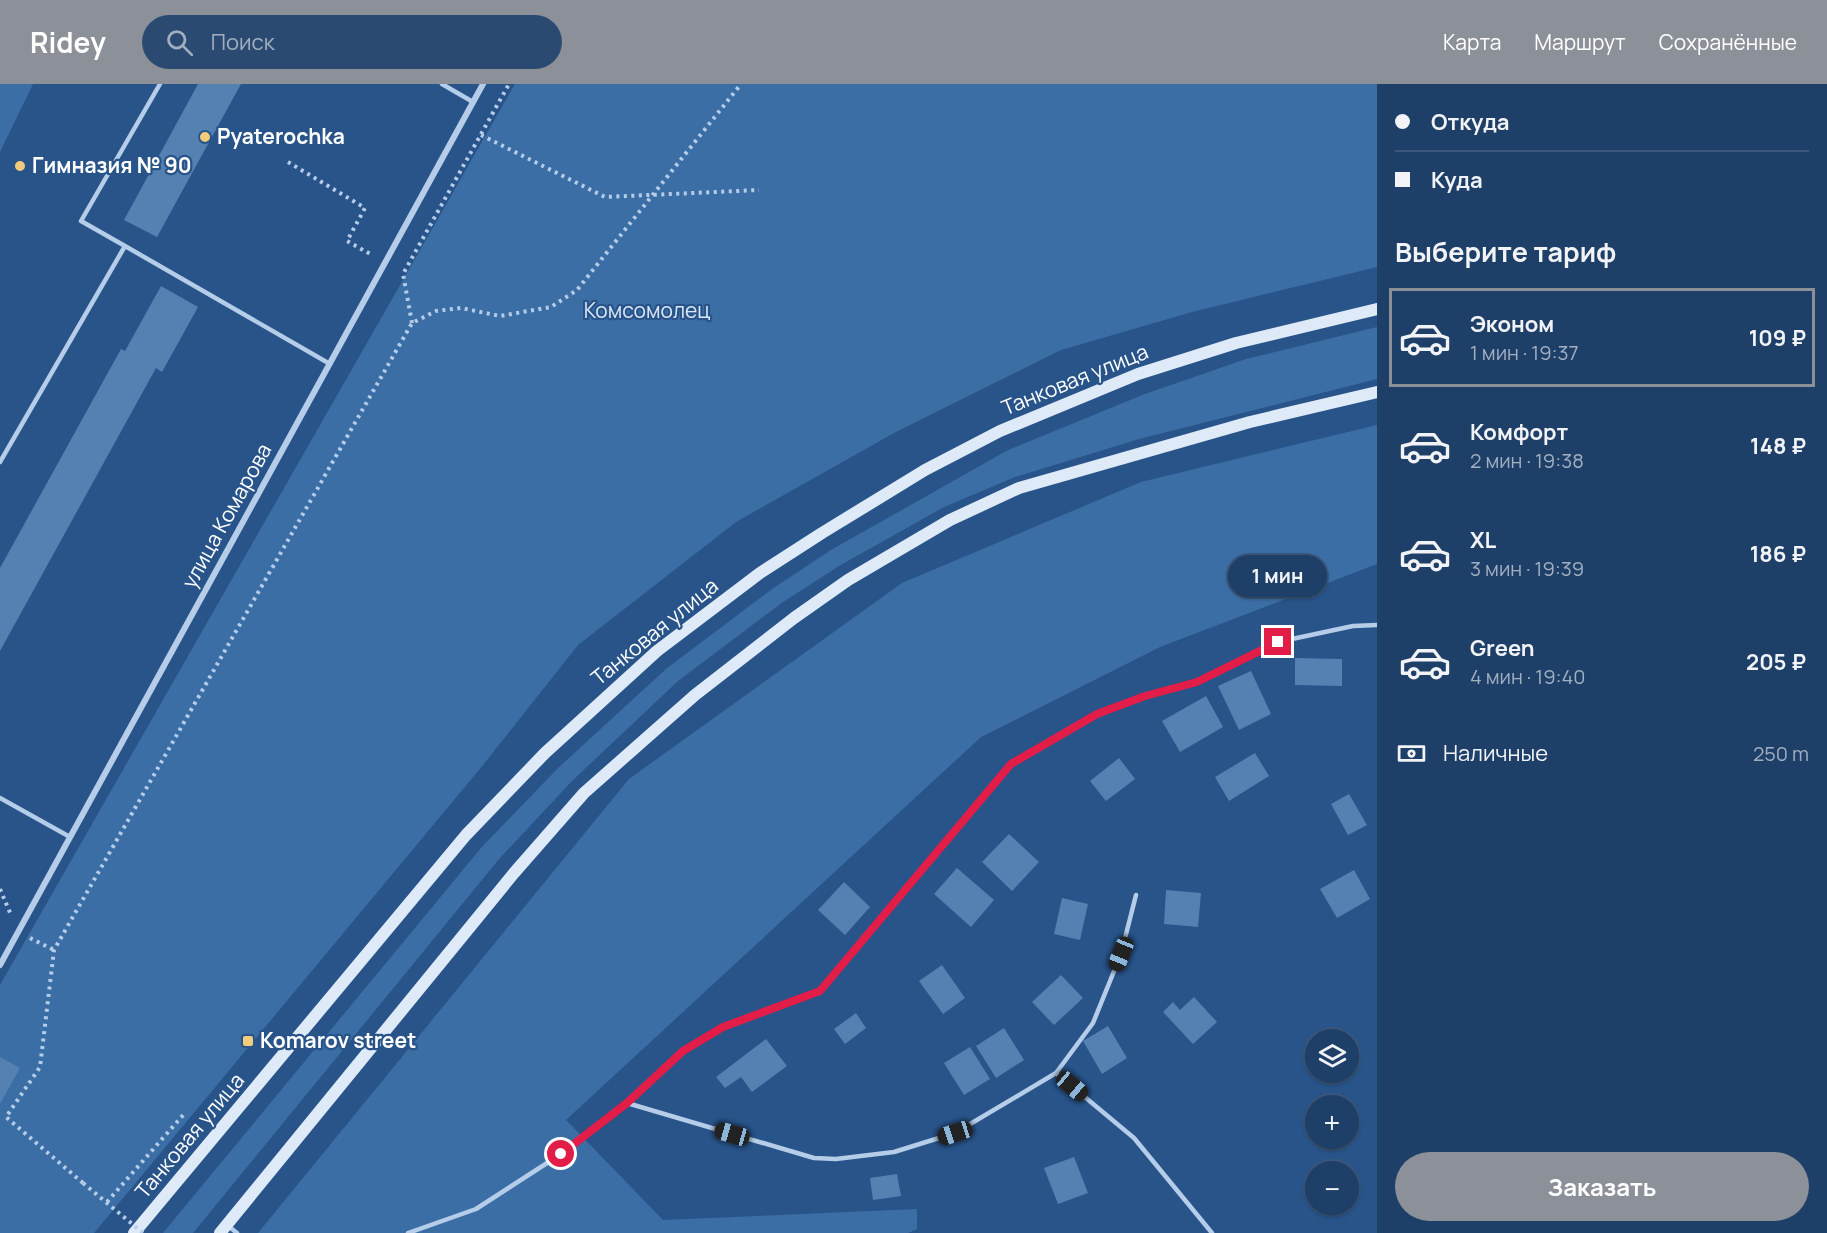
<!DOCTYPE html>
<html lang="ru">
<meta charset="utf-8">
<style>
:root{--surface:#1e3f68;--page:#2b4a71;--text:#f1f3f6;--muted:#a1afc0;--line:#3c587c;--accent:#8c9099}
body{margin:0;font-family:Manrope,sans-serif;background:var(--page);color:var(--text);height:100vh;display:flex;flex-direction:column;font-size:22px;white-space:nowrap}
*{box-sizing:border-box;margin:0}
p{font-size:20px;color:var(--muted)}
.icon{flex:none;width:33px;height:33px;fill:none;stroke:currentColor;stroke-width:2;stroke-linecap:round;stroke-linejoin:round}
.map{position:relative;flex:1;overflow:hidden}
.details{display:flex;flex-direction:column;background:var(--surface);width:450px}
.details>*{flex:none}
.top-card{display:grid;align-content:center;height:132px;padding:0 18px;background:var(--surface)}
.fabs{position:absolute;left:1305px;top:945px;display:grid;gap:12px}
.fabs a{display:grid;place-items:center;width:54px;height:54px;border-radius:50%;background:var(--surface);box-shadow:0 2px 4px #0004,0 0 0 2px var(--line);font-size:30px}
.end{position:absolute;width:27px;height:27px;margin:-14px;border:8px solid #e11d48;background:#fff;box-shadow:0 0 0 3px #fff}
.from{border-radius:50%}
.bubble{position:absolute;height:42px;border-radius:21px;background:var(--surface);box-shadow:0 2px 4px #0004,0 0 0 2px var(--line);font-size:20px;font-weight:700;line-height:42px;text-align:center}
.car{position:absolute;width:18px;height:36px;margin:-18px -9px;border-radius:8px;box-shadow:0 0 4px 2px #0007;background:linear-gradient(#222 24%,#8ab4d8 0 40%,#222 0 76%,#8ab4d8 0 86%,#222 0)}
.top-card b{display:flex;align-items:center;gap:21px;height:57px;font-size:22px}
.top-card b+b{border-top:2px solid var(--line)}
.top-card i{width:15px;height:15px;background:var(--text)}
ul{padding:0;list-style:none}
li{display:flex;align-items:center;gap:18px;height:99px;margin:0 12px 9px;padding:0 6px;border:3px solid transparent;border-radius:0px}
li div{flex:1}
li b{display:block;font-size:22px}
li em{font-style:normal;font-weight:700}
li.active{border-color:var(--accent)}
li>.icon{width:54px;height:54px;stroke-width:1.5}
h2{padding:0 18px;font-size:27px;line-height:72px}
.pay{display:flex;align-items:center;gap:15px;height:66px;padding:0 18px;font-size:22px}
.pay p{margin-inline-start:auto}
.action{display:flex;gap:12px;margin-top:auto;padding:12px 18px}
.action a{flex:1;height:69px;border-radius:36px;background:var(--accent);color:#fff;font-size:24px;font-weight:700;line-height:69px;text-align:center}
header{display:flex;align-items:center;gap:36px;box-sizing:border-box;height:84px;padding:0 30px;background:var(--accent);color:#fff}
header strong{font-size:28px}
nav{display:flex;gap:33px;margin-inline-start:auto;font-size:21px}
.search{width:420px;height:54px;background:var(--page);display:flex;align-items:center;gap:15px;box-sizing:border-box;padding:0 21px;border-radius:33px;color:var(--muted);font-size:22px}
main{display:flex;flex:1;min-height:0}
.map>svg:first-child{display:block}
.green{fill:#3c6ea6}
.building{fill:#5480b2}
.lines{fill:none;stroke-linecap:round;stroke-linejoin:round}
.path{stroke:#b5cde9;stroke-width:4;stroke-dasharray:3 4.5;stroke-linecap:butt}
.service{stroke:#b5cde9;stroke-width:4.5}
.minor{stroke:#b5cde9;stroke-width:6}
.secondary{stroke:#dfeaf8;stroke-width:12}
.path-bridge{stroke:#b5cde9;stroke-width:4;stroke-dasharray:3 4.5;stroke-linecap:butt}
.route{stroke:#e11d48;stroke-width:8}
.poi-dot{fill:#f1cd7b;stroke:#28548a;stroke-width:2}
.labels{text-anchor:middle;stroke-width:4.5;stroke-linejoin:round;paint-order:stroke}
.poi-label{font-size:21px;font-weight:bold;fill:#fff;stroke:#28548a;text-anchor:start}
.park-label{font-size:21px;fill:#d9e7f7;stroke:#28548a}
.street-label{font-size:21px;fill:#fff;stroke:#28548a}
</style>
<header>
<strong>Ridey</strong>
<div class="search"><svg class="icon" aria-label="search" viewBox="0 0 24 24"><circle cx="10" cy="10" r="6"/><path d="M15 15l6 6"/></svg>Поиск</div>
<nav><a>Карта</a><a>Маршрут</a><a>Сохранённые</a></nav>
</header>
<main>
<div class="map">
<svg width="1377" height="1149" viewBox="0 0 1377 1149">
<rect width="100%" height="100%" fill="#28548a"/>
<path class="green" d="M0,0H33L0,68Z
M515,0H1377V183L1192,228L1061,266L894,349L736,438L578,561L483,681L94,1149H0V901Z
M1377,243V295L1139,355L1015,393L944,423L839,482L783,518L678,597L572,697L499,775L193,1149H163L481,764L558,684L666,585L772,505L831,466L1008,366L1145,310L1246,275Z
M1377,341V480L1160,563L981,653L566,1036L663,1136L917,1125V1145L908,1149H258L629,695L902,499L1141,398Z"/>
<path class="building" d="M198,0H241L157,153L124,136Z
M161,202L198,223L162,288L156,284L0,567V484L121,265L125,267Z
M1295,574L1342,575V602L1295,601Z
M1251,587L1271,630L1239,646L1218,602Z
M1206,612L1223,643L1180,668L1162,637Z
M1255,669L1269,692L1229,717L1215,693Z
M1119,674L1135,695L1106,717L1090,697Z
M1349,710L1367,741L1348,751L1331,720Z
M1009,750L1039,778L1012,807L982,778Z
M957,784L994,816L971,843L934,810Z
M1354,786L1370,815L1337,834L1320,805Z
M844,798L870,823L845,851L818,826Z
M1166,806L1201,809L1198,843L1164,840Z
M1062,814L1088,820L1080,856L1054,850Z
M942,881L965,914L943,930L919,897Z
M1061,891L1083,914L1054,941L1032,918Z
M1194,913L1217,938L1193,960L1163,928L1173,918L1180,926Z
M856,929L866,944L845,960L834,945Z
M1108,942L1127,974L1102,990L1083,957Z
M1004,944L1024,976L996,994L976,962Z
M766,955L787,982L752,1008L741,993L725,1004L716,993Z
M970,963L990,995L964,1011L944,979Z
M0,973L20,984L0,1020Z
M1074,1073L1088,1109L1058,1120L1044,1084Z
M897,1090L901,1112L873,1116L870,1094Z"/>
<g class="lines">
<path class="path" d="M481,51L605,113L759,106
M288,78L365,124L347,157L372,171
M412,239L403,190L509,0
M0,805L11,831
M30,854L54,866
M83,1099L6,1033L40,983L54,866L412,239L436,227L461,224L500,232L551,223L577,206L741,0
M107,1118L184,1030"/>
<path class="service" d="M442,0L473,18
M125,162L81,137L160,0
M0,378L125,162L330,280
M0,714L70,753
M1056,989L1134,1054L1212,1149
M627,1019L814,1074L836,1075L894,1068L955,1049L1056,989L1093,939L1121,870L1136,811
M227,1141L237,1149
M408,1149L476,1125L561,1070L627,1019L683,967L723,943L820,907L1011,680L1097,630L1145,612L1197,598L1278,558L1353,542L1377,541"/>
<path class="minor" d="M0,881L483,0"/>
<path class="secondary" d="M134,1149L466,751L545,669L657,567L760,489L822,449L925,386L1000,347L1138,290L1236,259L1377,225
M220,1149L514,789L584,709L695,611L794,534L848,496L950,436L1019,404L1250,338L1377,308"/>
<path class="path-bridge" d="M83,1099L143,1149"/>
</g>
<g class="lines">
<path class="route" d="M561,1070L627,1019L683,967L723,943L820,907L1011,680L1097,630L1145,612L1197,598L1278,558"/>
</g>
<g class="poi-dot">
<circle cx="205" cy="53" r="6"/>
<circle cx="20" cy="82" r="6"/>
<rect x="242" y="951" width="12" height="12" rx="3"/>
</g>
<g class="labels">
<g class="poi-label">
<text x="217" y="60">Pyaterochka</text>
<text x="32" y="89">Гимназия № 90</text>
<text x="260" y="964">Komarov street</text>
</g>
<g class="park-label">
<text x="647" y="234">Комсомолец</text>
</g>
<g class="street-label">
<text transform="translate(1075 296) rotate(-22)" y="7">Танковая улица</text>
<text transform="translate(227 432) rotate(-61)" y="7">улица Комарова</text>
<text transform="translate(655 548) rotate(-39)" y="7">Танковая улица</text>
<text transform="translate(190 1052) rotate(-50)" y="7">Танковая улица</text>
</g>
</g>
</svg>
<div class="fabs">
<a><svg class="icon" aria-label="layers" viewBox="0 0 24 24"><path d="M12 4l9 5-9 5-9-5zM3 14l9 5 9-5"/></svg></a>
<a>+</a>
<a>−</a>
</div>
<i class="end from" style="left:561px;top:1070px"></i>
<i class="end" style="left:1278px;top:558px"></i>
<div class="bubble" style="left:1228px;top:471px;width:99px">1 мин</div>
<i class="car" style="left:1121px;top:870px;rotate:202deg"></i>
<i class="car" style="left:1072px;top:1002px;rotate:130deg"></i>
<i class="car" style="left:955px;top:1049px;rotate:252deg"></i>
<i class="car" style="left:732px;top:1050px;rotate:286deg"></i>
</div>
<section class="details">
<div class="top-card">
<b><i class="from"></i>Откуда</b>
<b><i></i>Куда</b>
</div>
<h2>Выберите тариф</h2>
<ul>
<li class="active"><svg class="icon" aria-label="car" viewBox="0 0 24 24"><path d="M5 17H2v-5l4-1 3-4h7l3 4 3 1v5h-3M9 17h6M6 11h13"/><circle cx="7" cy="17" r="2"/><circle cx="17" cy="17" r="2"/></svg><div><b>Эконом</b><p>1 мин · 19:37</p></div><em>109 ₽</em></li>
<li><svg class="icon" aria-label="car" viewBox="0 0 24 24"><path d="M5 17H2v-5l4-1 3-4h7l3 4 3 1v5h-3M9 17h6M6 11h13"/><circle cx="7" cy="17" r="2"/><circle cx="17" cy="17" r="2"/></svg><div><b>Комфорт</b><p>2 мин · 19:38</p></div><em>148 ₽</em></li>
<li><svg class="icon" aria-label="car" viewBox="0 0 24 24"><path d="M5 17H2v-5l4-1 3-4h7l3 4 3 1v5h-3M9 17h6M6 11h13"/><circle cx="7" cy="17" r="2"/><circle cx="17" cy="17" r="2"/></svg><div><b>XL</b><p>3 мин · 19:39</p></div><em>186 ₽</em></li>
<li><svg class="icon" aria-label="car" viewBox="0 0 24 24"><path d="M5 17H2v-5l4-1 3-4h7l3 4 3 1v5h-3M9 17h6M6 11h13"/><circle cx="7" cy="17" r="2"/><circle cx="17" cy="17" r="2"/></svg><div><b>Green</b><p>4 мин · 19:40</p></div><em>205 ₽</em></li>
</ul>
<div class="pay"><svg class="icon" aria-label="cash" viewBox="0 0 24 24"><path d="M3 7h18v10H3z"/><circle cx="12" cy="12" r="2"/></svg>Наличные<p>250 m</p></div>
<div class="action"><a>Заказать</a></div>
</section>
</main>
